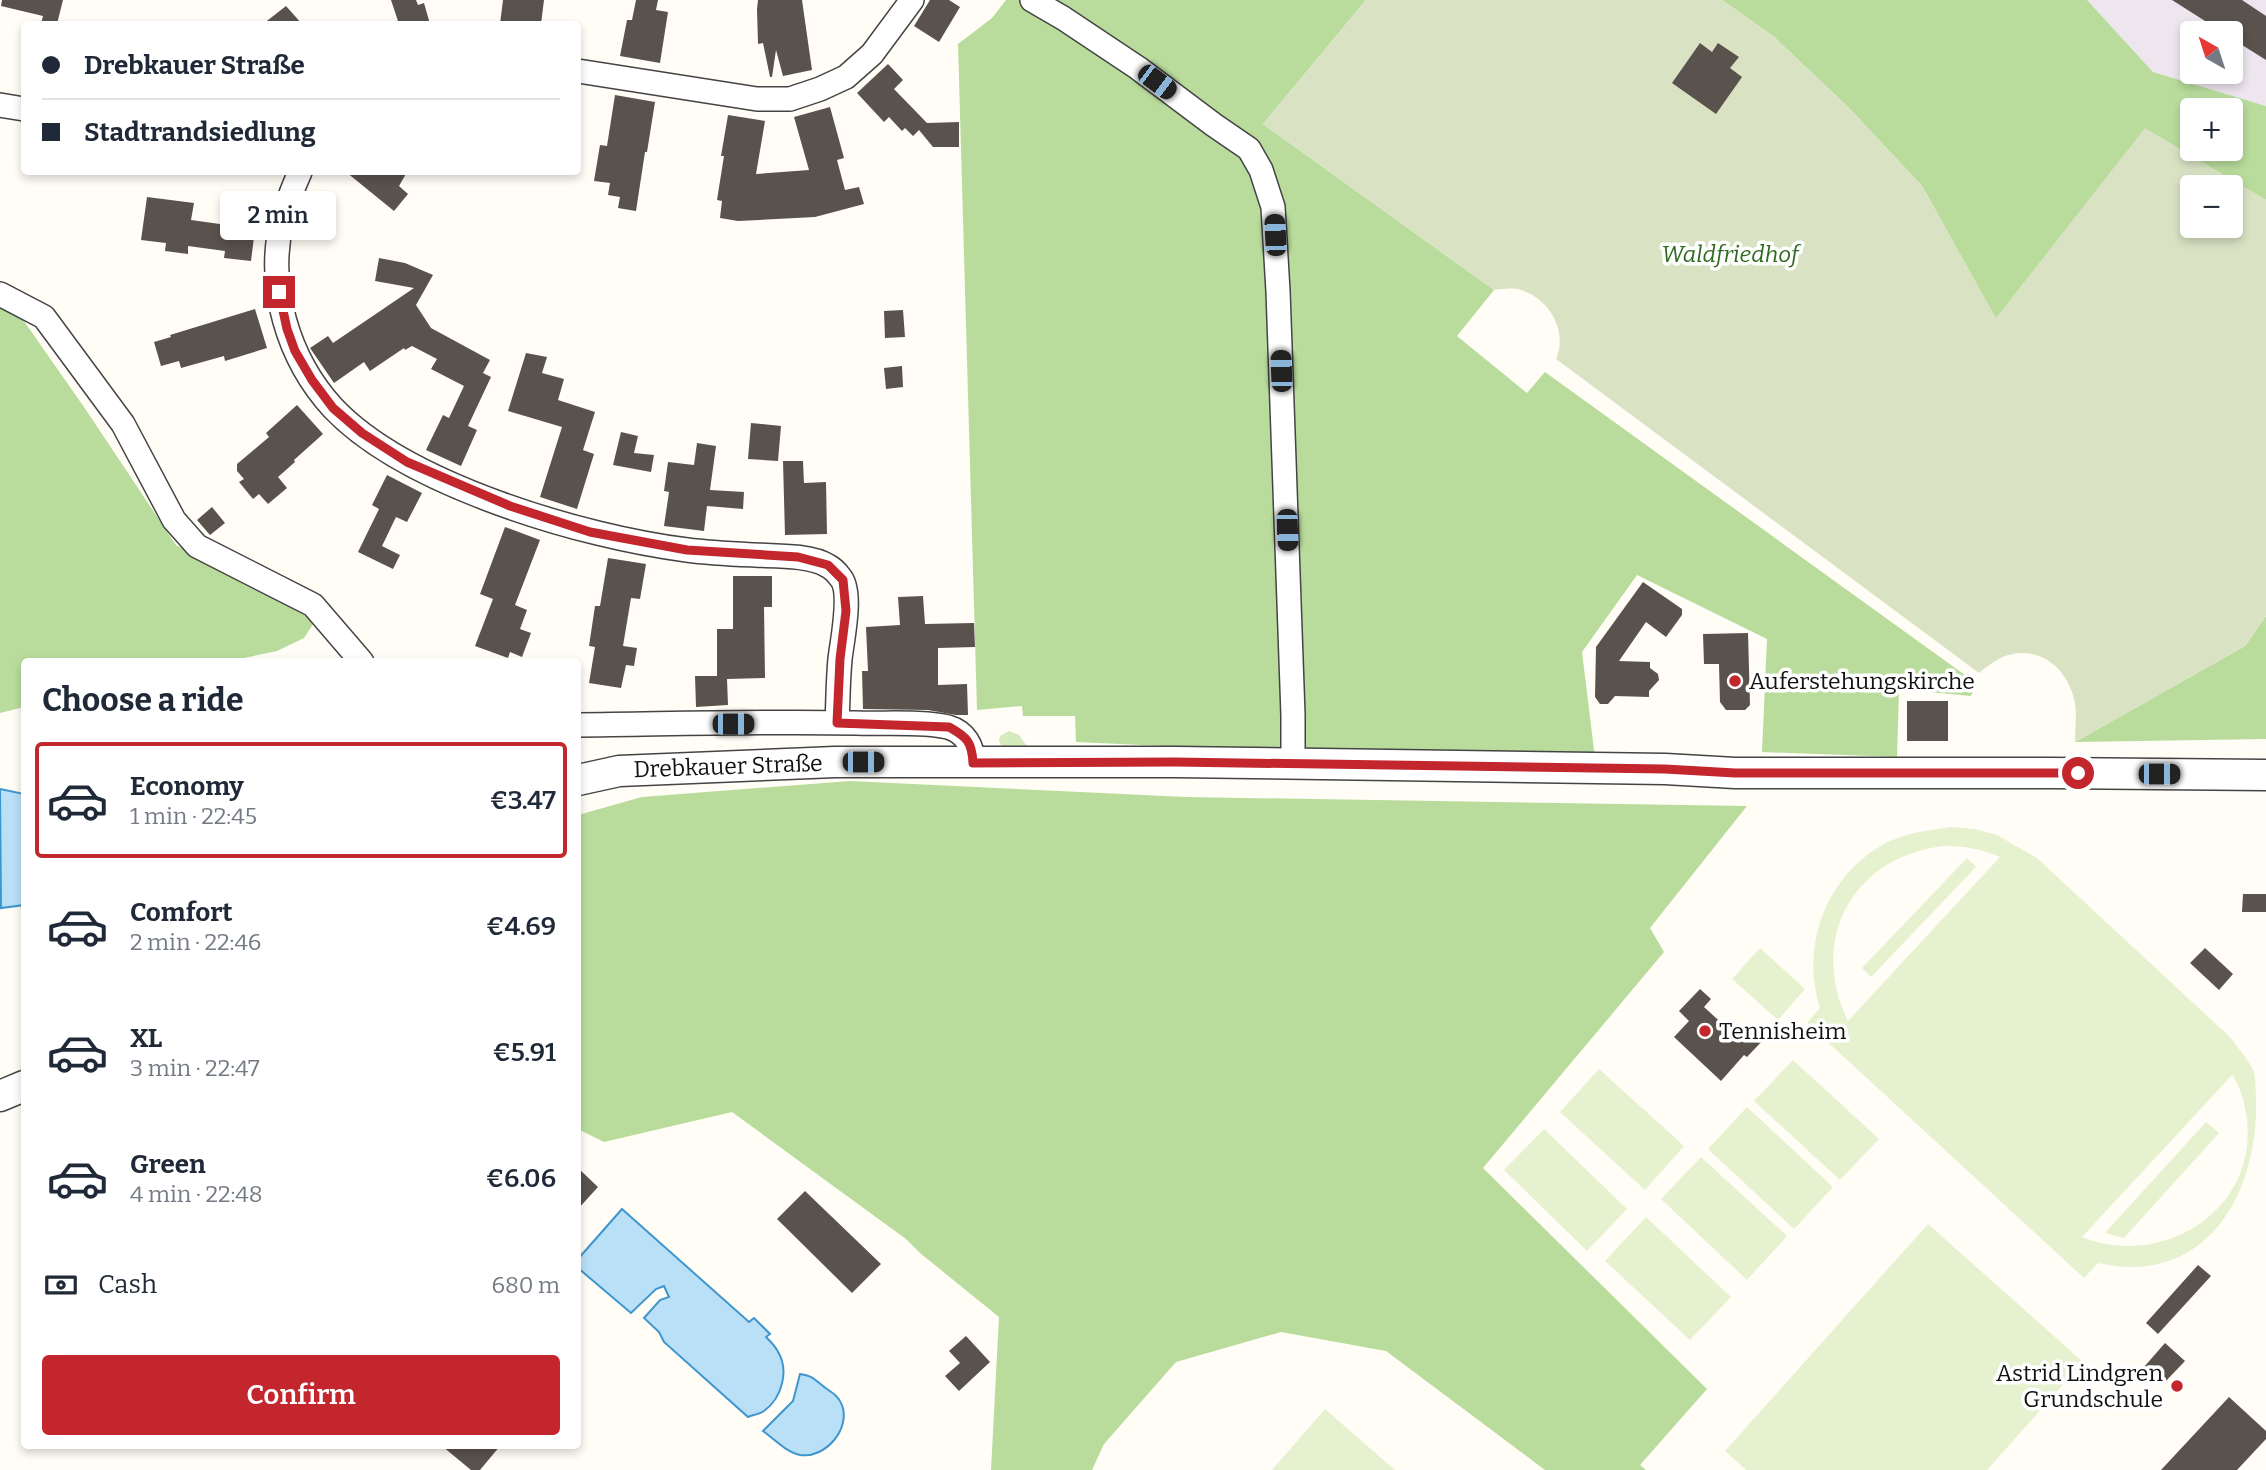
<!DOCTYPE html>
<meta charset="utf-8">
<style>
:root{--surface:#fff;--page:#f6f6f7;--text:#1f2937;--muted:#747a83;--line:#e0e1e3;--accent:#c4262e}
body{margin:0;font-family:Bitter,serif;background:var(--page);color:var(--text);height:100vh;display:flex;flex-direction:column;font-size:26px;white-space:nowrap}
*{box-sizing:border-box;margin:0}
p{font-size:23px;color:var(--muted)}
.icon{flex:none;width:38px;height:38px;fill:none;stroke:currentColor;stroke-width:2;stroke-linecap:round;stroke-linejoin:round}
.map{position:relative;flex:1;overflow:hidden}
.sheet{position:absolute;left:21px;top:658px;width:560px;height:791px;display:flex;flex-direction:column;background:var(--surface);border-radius:7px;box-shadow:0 4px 10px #0003}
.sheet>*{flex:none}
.top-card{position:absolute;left:21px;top:21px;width:560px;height:154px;border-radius:7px;box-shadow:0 4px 10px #0003;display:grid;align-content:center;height:154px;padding:0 21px;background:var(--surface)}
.needle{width:46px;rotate:321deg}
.buttons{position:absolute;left:2180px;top:21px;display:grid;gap:14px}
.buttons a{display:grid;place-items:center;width:63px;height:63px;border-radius:7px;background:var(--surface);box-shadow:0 4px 10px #0003;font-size:35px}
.end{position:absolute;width:32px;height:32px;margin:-16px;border:9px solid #c4262e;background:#fff;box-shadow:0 0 0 4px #fff}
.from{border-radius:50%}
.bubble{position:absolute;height:49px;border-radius:7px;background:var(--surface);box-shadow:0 4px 10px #0003;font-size:23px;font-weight:600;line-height:49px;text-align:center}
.car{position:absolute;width:21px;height:42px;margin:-21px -10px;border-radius:9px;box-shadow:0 0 5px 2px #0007;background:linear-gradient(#222 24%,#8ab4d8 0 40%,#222 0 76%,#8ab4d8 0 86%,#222 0)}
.top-card b{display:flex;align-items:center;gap:24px;height:66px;font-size:26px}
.top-card b+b{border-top:2px solid var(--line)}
.top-card i{width:18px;height:18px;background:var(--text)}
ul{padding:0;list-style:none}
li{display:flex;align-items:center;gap:21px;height:116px;margin:0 14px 10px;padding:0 7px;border:4px solid transparent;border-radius:7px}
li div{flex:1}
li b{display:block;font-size:26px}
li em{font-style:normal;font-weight:600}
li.selected{border-color:var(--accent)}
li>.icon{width:63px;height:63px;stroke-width:1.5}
h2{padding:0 21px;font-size:32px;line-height:84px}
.pay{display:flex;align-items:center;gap:18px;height:77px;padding:0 21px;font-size:26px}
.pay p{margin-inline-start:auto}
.button{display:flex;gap:14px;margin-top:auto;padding:14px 21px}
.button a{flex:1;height:80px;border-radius:7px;background:var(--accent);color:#fff;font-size:28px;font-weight:600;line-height:80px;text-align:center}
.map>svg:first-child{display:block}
.industrial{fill:#eee6ef;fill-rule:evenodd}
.green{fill:#d5ebbd}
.forest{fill:#b9dc9c;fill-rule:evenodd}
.cemetery{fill:#d9e3c4;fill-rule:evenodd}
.pitch{fill:#e6f2cf;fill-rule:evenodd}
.water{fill:#b9e0f7;stroke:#3f96cf;stroke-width:2}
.building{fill:#5a524d}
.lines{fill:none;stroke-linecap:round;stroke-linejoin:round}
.minor-casing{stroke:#444;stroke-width:26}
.tertiary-casing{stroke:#444;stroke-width:33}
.minor{stroke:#fff;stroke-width:23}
.tertiary{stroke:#fff;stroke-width:30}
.route{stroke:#c4262e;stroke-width:9}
.poi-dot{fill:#c4262e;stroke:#fff;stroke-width:2.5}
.labels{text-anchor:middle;stroke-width:7;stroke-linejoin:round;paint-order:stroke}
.park-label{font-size:23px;font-style:italic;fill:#2f6b1f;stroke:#fff}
.poi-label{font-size:23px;fill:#111;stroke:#fff;text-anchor:start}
.street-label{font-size:23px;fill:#111;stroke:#fff}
</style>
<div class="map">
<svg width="2266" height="1470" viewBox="0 0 2266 1470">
<rect width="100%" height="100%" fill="#fffdf5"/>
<path class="industrial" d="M2087,0H2266V106L2153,72ZM2193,33H2231V72H2193Z"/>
<path class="green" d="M1009,731L1019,735L1031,752L1005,753L999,741L1000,736Z"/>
<path class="forest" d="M1006,0H1366L1263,124L1494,290L1457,336L1527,393L1545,372L1976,683L1971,696L1899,689L1897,757L1762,752L1767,639L1637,575L1582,652L1596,766L1076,742L1075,716H1023L1022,706L977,710L958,44L992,18Z
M1722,0H2087L2153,72L2266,106V200L2145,129L1996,319L1922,186L1847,106L1773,36ZM2193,110H2231V149H2193Z
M0,298L10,301L86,410L176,545L315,621L304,638L277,651L229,661L24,662V707L0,713Z
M2266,616V739L2075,742L2245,646Z
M850,781L1186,797L1747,806L1650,928L1664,952L1483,1168L1707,1389L1640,1465L1646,1470H1545L1386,1351L1281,1332L1176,1362L1104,1444L1092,1470H991L999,1317L920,1253L906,1239L732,1112L604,1142L578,1129V815L642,797Z"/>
<path class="cemetery" d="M1366,0H1722L1773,36L1847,106L1922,186L1996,318L2145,128L2266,200V616L2245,646L2075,742C2075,729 2077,715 2075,703C2069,672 2045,648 2013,654C2000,656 1989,665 1979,673L1556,359C1568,332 1550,299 1521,290C1513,287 1503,289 1494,290L1263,124ZM2193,187H2231V226H2193Z"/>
<path class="pitch" d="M1952,827L1975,829L1997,835L2037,858L2230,1037C2238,1048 2248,1059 2254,1072C2266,1161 2229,1268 2129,1267C2119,1267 2108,1265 2098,1263L2084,1278L1807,1023L1820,1008C1800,946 1826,876 1884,844C1905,833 1928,830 1952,827ZM1944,846C1964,846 1982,849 2000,857L1848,1021C1808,940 1853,856 1944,846ZM2232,1075C2241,1087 2245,1105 2247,1120C2257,1211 2162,1269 2082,1237Z
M1967,858L1976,867L1871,977L1862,968Z
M1760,948L1805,989L1778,1020L1732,979Z
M1793,1060L1879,1139L1840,1180L1754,1101Z
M1599,1069L1684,1146L1645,1190L1560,1112Z
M1747,1107L1833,1187L1794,1229L1708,1149Z
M2206,1122L2219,1133L2124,1238L2105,1233Z
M1544,1129L1627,1209L1587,1251L1504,1170Z
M1701,1157L1787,1236L1747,1280L1661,1199Z
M1646,1217L1731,1297L1690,1340L1605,1261Z
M1928,1224L2083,1362L1987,1470H1746L1725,1451Z
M1325,1409L1395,1470H1272Z"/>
<path class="water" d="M0,789L24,794V905L1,908Z
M622,1209L749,1322L754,1318L770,1334L766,1337C770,1341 775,1346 777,1350C790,1370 782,1398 764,1411C759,1414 753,1415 748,1417L664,1342L659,1332L644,1318L660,1300L669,1297L664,1286L656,1289L631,1313L578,1268V1259Z
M800,1374C815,1376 815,1381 827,1389C833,1393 839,1397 842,1405C851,1429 825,1459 800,1455C786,1452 774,1439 763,1431L793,1401Z"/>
<path class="building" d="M2,0H63L57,24H41L43,16L1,6Z
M391,0H416L418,5L424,3L430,24H399Z
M503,0H544L541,24H500Z
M636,0H658L656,10L668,12L660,63L620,56L627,20H632Z
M758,0H802L812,70L783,76L776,50L772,77H770L763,43L758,44L757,9Z
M930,0H949L960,7L939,42L914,26Z
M2172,0H2242L2266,16V60L2231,38V33H2224Z
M286,6L302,24H263Z
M1700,43L1712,52L1718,43L1739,57L1730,68L1742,77L1716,114L1672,83Z
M888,64L903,80L894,89L927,123L959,122V147H933L919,130L913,136L905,128L902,131L889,117L884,122L857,93Z
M615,95L655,102L647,152H645L636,211L618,208L620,197L608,195L610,183L594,181L600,145L607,146Z
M830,107L844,158L837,160L845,190L859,187L864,204L815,217L738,221L720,218L722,201L717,200L724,156H721L728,115L765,121L756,174L809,170L794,117Z
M346,172H407L399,186L408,194L394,211Z
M147,197L194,203L191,220L227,225L228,218L256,221L251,261L224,258L225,251L188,246V254L165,251L166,243L141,240Z
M379,258L405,263L433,275L416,305L431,328L490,360L483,373L491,377L468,426L477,430L461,466L426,450L443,415L449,418L464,386L431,369L437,359L412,346L405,350L404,348L370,371L364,362L334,383L310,348L328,336L333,343L414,288L375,281Z
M255,309L267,348L225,361L224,356L181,368L179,361L161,366L154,342L171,337L170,335Z
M903,310L905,337L885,338L884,311Z
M526,353L547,357L542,373L564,379L558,400L595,412L583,450L594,454L577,509L540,497L562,427L508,411Z
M902,366L903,387L886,389L884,368Z
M297,405L323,434L294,460L295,462L278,477L287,488L268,504L259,494L253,499L239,482L244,479L237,471V464L269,437L266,433Z
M751,423L781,426L778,461L748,459Z
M621,432L638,436L634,453L654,455L651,472L613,465Z
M697,443L716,446L710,490L744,492L743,509L707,506L704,531L664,526L669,492L664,491L668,462L694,465Z
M783,461H803L804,483L826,482L827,534L785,535Z
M387,475L422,493L407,522L396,517L382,546L400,555L393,569L358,552L379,509L372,505Z
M212,507L225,523L210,535L197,520Z
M505,527L540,540L515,605L527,610L520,629L531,633L522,657L510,652L508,658L475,646L493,599L480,594Z
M608,558L646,564L640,599L631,598L623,646L637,648L634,666L626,665L621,688L589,683L595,647L589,646L595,606H600Z
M733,576H772V607H764L765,678L727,679L728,705L696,707L695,676H717V629H733Z
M1643,582L1682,609V615L1666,637L1646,622L1619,661L1650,662V668L1658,674L1659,680L1649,691V697L1615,696L1608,704H1600L1595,697L1596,647Z
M923,596L925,624L974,623L975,647L938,648V685L967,684L968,715H956L928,710L863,709L862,671H868L866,627L900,625L898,597Z
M1748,633L1750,705L1745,710H1726L1720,702L1719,664H1704L1703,634Z
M1907,701H1948V741H1907Z
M2243,894H2266V912H2242Z
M2205,948L2233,974L2219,990L2190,963Z
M1700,989L1711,999L1704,1007L1738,1038L1750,1025L1765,1038L1747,1057L1744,1055L1721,1081L1674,1037L1689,1021L1679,1011Z
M578,1168L598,1187L578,1209Z
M805,1191L881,1264L852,1293L777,1219Z
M2198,1265L2211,1276L2158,1334L2146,1323Z
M966,1336L990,1362L959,1391L945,1376L960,1363L949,1351Z
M2165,1343L2185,1361L2163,1384L2144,1367Z
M2229,1397L2266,1431V1439L2237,1470H2161Z
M442,1446H500L480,1470H471Z"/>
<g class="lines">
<g class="minor-casing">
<path id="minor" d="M1032,0L1063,18L1138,68L1214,125L1249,149L1261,170L1273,207L1278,291L1293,715V765
M578,71L757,99H790L820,89L846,77L872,54L912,0
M0,105L24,109
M300,172C293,188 286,204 282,221C266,286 288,359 333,408C406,485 583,537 687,550C709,553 733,554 755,555C775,556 811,555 828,566C832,568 837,573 840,577C853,591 842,641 840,659C838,680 838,702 837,723
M0,294L44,317L123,424L174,520L197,546L313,605L362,662
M578,725C670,724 764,721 856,723C881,724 925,721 948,727C965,732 973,746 973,763"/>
</g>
<g class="tertiary-casing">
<path id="tertiary" d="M578,780L619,771L835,762H1176L1665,769L1735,773H2051L2266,775
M0,1096L24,1086"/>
</g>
<use href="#minor" class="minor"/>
<use href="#tertiary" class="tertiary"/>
</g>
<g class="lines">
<path class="route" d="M279,292L287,329L295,351L312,380L333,408L362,433L407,462L510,506L590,532L687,550L798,557L828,565L843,580L846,611L840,659L837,723L949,727C967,737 972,742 973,763L1175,762L1665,769L1735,773H2078"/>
</g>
<g class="poi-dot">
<circle cx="1735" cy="681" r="7"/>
<circle cx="1705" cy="1031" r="7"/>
<circle cx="2177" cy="1386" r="7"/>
</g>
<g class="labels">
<g class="park-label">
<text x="1730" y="262">Waldfriedhof</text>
</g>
<g class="poi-label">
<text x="1749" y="689">Auferstehungskirche</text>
<text x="1719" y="1039">Tennisheim</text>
<text x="2163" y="1381" text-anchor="end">Astrid Lindgren<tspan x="2163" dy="26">Grundschule</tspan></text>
</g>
<g class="street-label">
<text transform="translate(728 766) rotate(-2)" y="8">Drebkauer Straße</text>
</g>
</g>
</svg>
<div class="buttons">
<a><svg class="needle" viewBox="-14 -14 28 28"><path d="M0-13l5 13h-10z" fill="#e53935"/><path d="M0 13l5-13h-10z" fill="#747a83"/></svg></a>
<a>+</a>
<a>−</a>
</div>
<i class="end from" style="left:2078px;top:773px"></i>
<i class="end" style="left:279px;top:292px"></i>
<div class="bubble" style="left:220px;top:191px;width:116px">2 min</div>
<i class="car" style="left:1157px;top:82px;rotate:127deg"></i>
<i class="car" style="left:1275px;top:235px;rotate:357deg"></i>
<i class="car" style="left:1281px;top:371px;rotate:358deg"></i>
<i class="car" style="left:1287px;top:530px;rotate:178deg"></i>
<i class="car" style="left:733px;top:724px;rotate:90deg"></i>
<i class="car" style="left:863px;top:762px;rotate:90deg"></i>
<i class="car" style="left:2159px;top:774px;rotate:90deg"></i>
<div class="top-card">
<b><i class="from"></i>Drebkauer Straße</b>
<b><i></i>Stadtrandsiedlung</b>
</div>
<section class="sheet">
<h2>Choose a ride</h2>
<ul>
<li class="selected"><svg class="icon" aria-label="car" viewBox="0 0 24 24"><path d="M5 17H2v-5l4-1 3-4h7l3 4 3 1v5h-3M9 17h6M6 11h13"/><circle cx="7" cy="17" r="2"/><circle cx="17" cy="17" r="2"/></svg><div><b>Economy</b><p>1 min · 22:45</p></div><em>€3.47</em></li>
<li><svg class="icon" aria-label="car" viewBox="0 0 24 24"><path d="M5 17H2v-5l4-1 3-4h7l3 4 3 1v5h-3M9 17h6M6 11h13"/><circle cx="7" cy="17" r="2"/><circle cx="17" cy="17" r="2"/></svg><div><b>Comfort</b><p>2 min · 22:46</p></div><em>€4.69</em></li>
<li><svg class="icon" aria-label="car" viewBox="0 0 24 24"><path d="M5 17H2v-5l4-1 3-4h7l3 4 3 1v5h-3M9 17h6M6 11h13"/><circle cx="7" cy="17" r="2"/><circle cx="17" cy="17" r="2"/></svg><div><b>XL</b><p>3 min · 22:47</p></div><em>€5.91</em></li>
<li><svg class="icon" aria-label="car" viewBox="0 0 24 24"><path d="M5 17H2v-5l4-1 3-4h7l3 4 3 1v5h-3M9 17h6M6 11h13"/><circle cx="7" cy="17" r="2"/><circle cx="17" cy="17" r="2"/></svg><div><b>Green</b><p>4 min · 22:48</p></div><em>€6.06</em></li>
</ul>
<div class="pay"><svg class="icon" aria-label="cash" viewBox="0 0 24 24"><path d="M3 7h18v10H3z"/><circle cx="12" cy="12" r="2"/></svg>Cash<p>680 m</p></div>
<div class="button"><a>Confirm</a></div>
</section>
</div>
